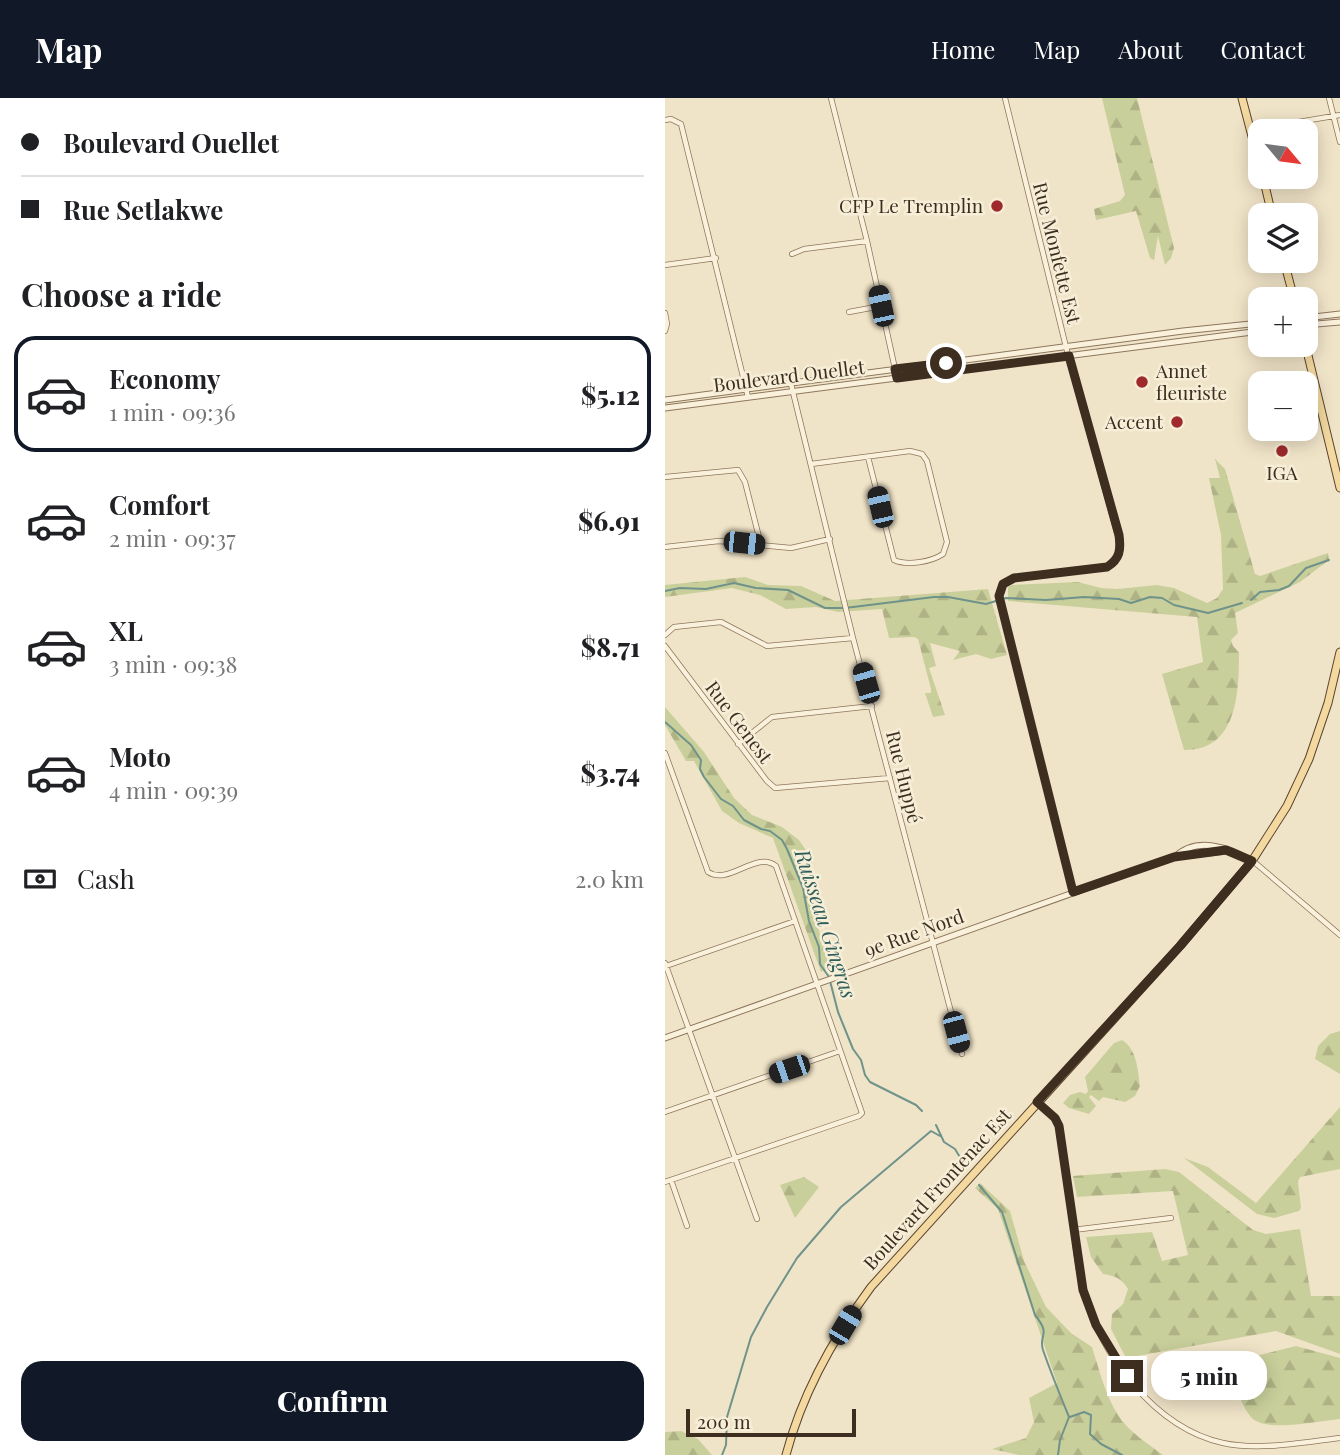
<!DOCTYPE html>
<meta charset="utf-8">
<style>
:root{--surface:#fff;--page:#f6f6f6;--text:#202124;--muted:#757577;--line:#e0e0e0;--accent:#111827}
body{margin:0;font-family:"Playfair Display",serif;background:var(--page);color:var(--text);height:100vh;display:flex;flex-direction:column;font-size:26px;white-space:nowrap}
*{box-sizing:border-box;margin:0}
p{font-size:23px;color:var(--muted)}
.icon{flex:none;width:38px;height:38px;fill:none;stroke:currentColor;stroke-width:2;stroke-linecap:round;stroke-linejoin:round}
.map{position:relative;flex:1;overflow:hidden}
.panel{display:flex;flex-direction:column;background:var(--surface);width:665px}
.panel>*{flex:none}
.banner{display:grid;align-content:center;height:154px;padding:0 21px;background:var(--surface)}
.needle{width:46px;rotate:119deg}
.buttons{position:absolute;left:583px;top:21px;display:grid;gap:14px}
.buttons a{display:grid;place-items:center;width:70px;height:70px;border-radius:14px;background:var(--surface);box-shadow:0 4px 18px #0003;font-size:35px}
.scale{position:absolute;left:21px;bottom:18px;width:170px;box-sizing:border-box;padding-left:7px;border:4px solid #3d2e20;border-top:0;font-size:19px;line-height:24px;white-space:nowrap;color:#3d2e20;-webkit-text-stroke:5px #f7eed8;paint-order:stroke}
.end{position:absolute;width:32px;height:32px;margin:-16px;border:9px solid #3d2e20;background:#fff;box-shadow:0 0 0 4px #fff}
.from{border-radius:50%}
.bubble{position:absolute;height:49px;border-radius:21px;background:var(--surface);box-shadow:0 4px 18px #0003;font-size:23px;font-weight:800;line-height:49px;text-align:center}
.car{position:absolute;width:21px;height:42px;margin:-21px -10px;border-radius:9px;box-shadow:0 0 5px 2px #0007;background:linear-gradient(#222 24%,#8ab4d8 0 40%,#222 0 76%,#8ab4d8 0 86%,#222 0)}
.banner b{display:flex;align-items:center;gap:24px;height:66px;font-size:26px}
.banner b+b{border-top:2px solid var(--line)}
.banner i{width:18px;height:18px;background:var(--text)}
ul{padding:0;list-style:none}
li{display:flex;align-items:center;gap:21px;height:116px;margin:0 14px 10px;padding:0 7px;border:4px solid transparent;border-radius:21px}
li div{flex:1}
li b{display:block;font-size:26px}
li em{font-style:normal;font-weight:800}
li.on{border-color:var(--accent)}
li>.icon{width:63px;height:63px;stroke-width:1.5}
h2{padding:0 21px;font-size:32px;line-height:84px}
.pay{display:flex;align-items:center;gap:18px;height:77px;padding:0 21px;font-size:26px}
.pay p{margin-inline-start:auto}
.action{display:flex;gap:14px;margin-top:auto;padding:14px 21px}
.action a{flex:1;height:80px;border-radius:21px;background:var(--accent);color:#fff;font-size:28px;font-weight:800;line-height:80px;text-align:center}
header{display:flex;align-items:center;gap:42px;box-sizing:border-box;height:98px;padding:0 35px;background:var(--accent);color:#fff}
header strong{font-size:33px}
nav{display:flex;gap:38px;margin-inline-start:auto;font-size:24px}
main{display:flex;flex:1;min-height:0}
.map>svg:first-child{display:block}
.forest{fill:url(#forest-firs)}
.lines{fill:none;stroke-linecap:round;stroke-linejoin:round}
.stream{stroke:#6f938a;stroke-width:2}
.minor-casing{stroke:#8d765c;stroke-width:6}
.tertiary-casing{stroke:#8d765c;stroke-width:7}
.primary-casing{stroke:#5b4430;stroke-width:9}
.minor{stroke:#faf1dc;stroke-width:4.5}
.tertiary{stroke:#faf1dc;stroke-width:5}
.primary{stroke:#f3d9a0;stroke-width:7}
.route{stroke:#3d2e20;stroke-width:9}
.poi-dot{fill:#9e2a2b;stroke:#f7eed8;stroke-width:2.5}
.labels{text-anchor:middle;stroke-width:5;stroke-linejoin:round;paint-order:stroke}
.poi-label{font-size:19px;fill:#3d2e20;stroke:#f7eed8;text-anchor:end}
.street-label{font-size:19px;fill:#3d2e20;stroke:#f7eed8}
.water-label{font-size:21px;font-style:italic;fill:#2f5d5a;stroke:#f7eed8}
</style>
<header>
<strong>Map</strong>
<nav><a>Home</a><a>Map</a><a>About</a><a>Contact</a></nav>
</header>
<main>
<section class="panel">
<div class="banner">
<b><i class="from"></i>Boulevard Ouellet</b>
<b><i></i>Rue Setlakwe</b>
</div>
<h2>Choose a ride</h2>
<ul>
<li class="on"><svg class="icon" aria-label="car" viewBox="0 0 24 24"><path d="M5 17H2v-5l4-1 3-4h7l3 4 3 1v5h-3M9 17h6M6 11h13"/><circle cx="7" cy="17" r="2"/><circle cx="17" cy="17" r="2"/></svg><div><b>Economy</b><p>1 min · 09:36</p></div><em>$5.12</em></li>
<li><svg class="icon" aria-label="car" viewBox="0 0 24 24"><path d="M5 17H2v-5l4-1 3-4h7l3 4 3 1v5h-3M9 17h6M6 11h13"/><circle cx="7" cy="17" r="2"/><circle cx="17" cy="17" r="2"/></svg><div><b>Comfort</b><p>2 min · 09:37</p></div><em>$6.91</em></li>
<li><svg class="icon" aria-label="car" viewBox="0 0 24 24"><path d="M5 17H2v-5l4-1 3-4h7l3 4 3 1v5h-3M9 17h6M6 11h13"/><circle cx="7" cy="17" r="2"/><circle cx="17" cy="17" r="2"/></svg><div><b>XL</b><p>3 min · 09:38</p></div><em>$8.71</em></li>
<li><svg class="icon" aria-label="car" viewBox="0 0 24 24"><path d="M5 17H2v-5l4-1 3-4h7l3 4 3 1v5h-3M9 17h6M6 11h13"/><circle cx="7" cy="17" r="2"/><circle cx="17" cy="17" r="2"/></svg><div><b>Moto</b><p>4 min · 09:39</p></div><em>$3.74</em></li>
</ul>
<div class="pay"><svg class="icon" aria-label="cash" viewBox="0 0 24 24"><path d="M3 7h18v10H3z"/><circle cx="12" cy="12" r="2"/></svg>Cash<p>2.0 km</p></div>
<div class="action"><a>Confirm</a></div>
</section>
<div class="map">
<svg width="675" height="1357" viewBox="0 0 675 1357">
<defs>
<pattern id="forest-firs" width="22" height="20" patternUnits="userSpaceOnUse" patternTransform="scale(1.75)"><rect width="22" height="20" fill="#c9cf9b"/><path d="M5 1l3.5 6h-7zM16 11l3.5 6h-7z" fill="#aeb285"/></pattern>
</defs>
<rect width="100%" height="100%" fill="#f0e4c8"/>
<path class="forest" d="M437,0H472L509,150L506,160L500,167L493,138L489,162L485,160L471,113L431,122L429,111L455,103L460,97Z
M550,361L560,371L590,476L595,478L663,455L664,462L635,484L570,515L573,535L566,542L568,548L574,554C574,593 573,653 519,652L497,576L538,564L532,519L343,503V489L347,487L413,484L436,490L452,491L492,487L509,490L542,505L552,500L558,491L556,437L544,380H555Z
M80,479L103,487L136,488L170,503L323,491L342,557L326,561L311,556L288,562L295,553L265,545L271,568L264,570L280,617L268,619L260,595H266V591L253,541L249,539L224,540L217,511L173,514L151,509L121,511L95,497L67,490L0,499V487Z
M0,609L39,654L69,700L87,717L117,729L134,742L147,761V769L143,777L145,797L157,845L167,869L156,874L108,740L74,725L57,713L29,663H21L0,627Z
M675,933V976L650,961L653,948L665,936Z
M457,942C472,951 473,973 475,988L470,998L460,1004L438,999L434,1003L426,997L424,999L431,1008L424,1016L404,1010L398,1005L405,997L415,994L421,996L423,993L420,979L449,945Z
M675,1009V1071L635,1079L633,1084L636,1110L634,1113L609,1120L592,1116L519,1060L543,1069L591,1105Z
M500,1071L514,1074L588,1132L601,1136L635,1131L646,1198H675V1256L611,1233L461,1260L446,1231L447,1216L458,1206L463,1191C456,1180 451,1178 438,1176L426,1159L421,1139L487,1134L497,1163L523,1157L508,1093L412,1099L408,1078Z
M139,1079L154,1089L130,1120L115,1087Z
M315,1085L345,1113L359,1163L381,1209L406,1235L427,1249C434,1271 440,1297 453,1317C463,1333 483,1346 498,1357H354L327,1351L361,1340L369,1324L364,1300L392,1285L333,1111L310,1090Z
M631,1248L675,1260V1321C655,1323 603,1334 588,1321C575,1308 569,1282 564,1265Z
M16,1333L33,1341L47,1357H0V1334Z"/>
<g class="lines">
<path class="stream" d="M0,493L15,490L41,491L69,485L91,490L123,492L160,510H180L269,499H283L321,506L341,500L381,502L419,499L454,501L466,505L485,499L497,500L509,507L543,515L577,505
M586,502L595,494L614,492L624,488L641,470L664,462
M0,624L26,647L36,662L35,671L39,679L56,701L68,708L79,722L96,731L105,733L117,742L122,751L138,790L144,823L154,849L155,866L164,879L173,914L188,951L196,962L200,977L205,984L251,1007L257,1013
M271,1027L279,1044L290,1051L299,1066
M314,1087L337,1114L370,1217C387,1238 373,1236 378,1252C386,1275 395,1297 404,1319
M405,1319L419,1314L426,1317L425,1336L436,1346L457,1357
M57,1357L61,1347L62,1319L86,1239L102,1209L132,1160L176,1109L266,1033L275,1038
M393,1357L395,1342L404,1319"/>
<g class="minor-casing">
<path id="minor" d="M166,0L202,143L232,280
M340,0L401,249L455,446L453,459L442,469L349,480L338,486L334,498L408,794
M664,0L675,44
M0,22L6,21L16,26L83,299
M585,32L675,17
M127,156L139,151L202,143
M0,167L51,160
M184,214L216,208
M0,215L2,226L0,233
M126,286L188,540L297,956
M146,366L245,353L257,356L262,363L282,444L278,456C266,464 242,468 229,462L203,359
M0,379L73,372L80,384L96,447
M0,449L54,443L126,450L165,441
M0,537L9,529L56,524L102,548L188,540
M0,548L102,683L110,690L225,680
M73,646L107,619L207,608
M0,655L43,774C64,788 91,752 111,768L197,1015L194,1018L0,1084
M588,763L675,837
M0,865L92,1121
M1,868L130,823
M373,1004L390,1020L394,1028C399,1061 403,1094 408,1128C411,1149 412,1170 418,1191C434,1256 490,1330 558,1345C595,1353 638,1344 675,1340
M0,1014L175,953
M6,1082L22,1128
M408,1132L506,1120"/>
</g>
<g class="tertiary-casing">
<path id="tertiary" d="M640,220L675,216
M640,227L675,224
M0,302L518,233L595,225
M0,310L595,233
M510,759C531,738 564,749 587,763
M0,940L509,759L561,753"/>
</g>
<g class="primary-casing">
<path id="primary" d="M577,0L595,69
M598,79L607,117
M619,163L629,201
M640,245L675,390
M121,1357C137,1296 169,1239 206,1189L515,848L587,763L622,708L644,661L663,605L675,554"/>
</g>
<use href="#minor" class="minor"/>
<use href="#tertiary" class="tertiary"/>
<use href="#primary" class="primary"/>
</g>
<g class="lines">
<path class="route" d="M281,265L230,271L232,280L404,258L454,437C456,452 455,461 442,469L349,480L338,486L334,498L408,794L509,759L561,752L587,763L515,848L372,1004L390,1020L394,1028L418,1192L431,1227L462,1278"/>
</g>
<g class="poi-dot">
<circle cx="332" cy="108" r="7"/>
<circle cx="477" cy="284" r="7"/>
<circle cx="512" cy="324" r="7"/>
<circle cx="617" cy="353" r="7"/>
</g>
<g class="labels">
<g class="poi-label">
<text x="318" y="115">CFP Le Tremplin</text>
<text x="491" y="280" text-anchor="start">Annet<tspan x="491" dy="22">fleuriste</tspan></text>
<text x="498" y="331">Accent</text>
<text x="617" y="382" text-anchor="middle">IGA</text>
</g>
<g class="street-label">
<text transform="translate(392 155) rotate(76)" y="7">Rue Monfette Est</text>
<text transform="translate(124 278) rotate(-7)" y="7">Boulevard Ouellet</text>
<text transform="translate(74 624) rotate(53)" y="7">Rue Genest</text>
<text transform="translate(239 679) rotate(76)" y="7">Rue Huppé</text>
<text transform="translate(249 835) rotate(-20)" y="7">9e Rue Nord</text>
<text transform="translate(272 1091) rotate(-48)" y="7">Boulevard Frontenac Est</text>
</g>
<g class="water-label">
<text transform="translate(160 826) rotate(72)" y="7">Ruisseau Gingras</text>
</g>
</g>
</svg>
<div class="buttons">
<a><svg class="needle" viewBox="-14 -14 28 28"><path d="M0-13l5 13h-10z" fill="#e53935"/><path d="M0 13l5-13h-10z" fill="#757577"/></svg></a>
<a><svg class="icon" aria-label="layers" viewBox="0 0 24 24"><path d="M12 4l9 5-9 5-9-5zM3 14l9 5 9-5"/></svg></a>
<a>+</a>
<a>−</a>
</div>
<div class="scale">200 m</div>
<i class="end from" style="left:281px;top:265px"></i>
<i class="end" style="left:462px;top:1278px"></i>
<div class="bubble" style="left:486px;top:1253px;width:116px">5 min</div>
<i class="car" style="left:216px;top:208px;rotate:348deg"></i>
<i class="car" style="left:215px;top:409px;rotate:347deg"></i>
<i class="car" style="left:79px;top:445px;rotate:96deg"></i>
<i class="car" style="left:201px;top:585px;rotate:344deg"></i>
<i class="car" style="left:291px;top:934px;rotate:165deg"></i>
<i class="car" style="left:124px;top:971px;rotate:251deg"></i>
<i class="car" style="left:180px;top:1227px;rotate:31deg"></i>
</div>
</main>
